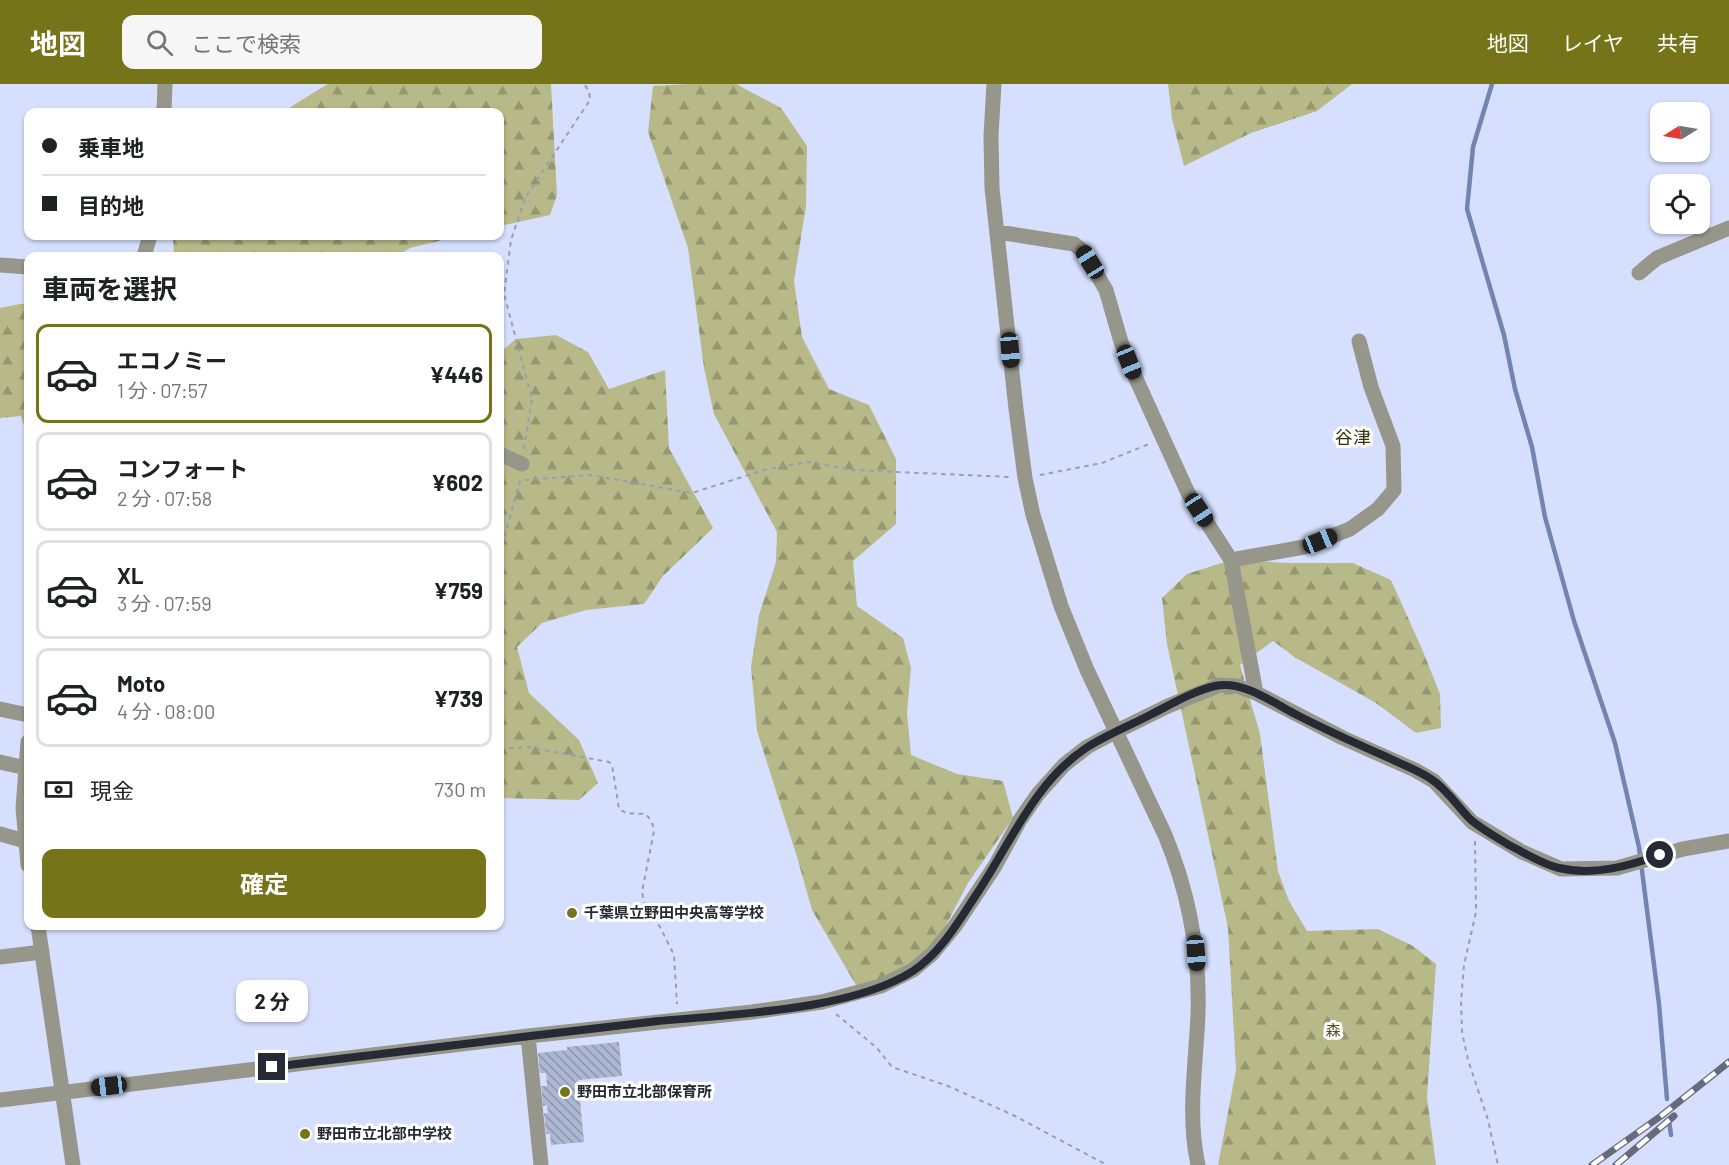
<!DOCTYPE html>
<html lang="ja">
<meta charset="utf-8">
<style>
:root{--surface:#fff;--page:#f6f6f6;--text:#202124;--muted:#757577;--line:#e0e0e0;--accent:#757419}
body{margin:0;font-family:Barlow,"Noto Sans JP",sans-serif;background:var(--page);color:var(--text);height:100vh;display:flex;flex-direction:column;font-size:22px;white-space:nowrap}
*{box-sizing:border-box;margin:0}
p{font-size:20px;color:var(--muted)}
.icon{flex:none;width:33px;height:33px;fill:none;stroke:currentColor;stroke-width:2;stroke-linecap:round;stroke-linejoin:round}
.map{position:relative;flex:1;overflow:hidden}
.drawer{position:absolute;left:24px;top:168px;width:480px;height:678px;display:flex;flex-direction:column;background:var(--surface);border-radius:12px;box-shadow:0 2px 4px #0004}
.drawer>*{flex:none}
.hud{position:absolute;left:24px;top:24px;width:480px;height:132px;border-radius:12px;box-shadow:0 2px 4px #0004;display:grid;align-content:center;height:132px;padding:0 18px;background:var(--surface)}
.needle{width:39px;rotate:259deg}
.fabs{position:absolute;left:1650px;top:18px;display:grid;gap:12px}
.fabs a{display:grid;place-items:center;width:60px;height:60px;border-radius:12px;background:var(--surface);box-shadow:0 2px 4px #0004;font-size:30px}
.end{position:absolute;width:27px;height:27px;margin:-14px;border:8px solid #262a35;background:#fff;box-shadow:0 0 0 3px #fff}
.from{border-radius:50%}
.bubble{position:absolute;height:42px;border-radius:12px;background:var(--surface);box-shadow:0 2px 4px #0004;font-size:20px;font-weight:700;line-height:42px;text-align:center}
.car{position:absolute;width:18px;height:36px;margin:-18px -9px;border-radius:8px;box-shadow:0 0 4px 2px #0007;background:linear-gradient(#222 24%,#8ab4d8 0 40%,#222 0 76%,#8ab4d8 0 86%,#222 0)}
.hud b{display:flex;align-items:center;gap:21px;height:57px;font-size:22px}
.hud b+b{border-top:2px solid var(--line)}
.hud i{width:15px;height:15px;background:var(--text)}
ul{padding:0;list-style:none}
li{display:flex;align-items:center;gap:18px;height:99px;margin:0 12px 9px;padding:0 6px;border:3px solid var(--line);border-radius:12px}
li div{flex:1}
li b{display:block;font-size:22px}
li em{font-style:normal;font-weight:700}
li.on{border-color:var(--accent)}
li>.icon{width:54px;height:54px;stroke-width:1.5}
h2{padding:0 18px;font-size:27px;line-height:72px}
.pay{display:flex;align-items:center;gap:15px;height:66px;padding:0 18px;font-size:22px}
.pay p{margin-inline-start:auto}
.action{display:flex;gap:12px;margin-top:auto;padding:12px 18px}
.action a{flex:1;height:69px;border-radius:12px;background:var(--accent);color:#fff;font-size:24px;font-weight:700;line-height:69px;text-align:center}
header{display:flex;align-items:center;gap:36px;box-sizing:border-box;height:84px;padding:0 30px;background:var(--accent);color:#fff}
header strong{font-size:28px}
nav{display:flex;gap:33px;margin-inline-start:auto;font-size:21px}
.search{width:420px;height:54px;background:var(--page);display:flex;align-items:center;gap:15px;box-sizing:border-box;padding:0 21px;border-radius:12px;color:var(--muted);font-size:22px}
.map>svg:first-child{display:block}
.forest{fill:url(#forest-firs)}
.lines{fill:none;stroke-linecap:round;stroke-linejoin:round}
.stream{stroke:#7484b0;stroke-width:4.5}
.building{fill:url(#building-back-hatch)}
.path{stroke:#969db5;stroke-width:2;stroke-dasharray:4.5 4.5;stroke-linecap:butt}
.minor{stroke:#96978a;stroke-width:15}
.rail-casing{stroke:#656b7d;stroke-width:7}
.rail{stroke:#fff;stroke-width:4.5;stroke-dasharray:14;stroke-linecap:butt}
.route{stroke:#262a35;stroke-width:8}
.poi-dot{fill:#757419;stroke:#fff;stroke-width:2}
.labels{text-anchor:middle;stroke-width:6;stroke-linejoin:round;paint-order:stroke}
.poi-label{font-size:15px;font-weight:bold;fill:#262a35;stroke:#fff;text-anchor:start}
.park-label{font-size:15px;fill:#4d4c1a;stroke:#fff}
.quarter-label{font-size:18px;fill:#35350a;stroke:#fff}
</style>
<header>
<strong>地図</strong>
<div class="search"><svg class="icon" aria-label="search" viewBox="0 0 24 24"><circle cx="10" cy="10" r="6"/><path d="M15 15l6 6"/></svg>ここで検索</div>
<nav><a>地図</a><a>レイヤ</a><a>共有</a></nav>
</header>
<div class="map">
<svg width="1729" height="1081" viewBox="0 0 1729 1081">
<defs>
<pattern id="forest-firs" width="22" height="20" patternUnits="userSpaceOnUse" patternTransform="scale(1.5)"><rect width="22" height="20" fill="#b8b988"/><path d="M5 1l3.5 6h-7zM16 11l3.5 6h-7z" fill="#959770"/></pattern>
<pattern id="building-back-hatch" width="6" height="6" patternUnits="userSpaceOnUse" patternTransform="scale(1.5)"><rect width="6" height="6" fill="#adb7d3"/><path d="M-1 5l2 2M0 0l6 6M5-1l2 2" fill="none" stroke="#8d95ac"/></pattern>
</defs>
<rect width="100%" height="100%" fill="#d6e0fe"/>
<path class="forest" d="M328,0H551L557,111L550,131L500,142V28H288L292,22Z
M689,0H736L781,24L807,62L806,122L794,197L802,253L829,305L869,321L896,375V440L853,477L857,522L903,554L911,584L907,629L911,671L957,690L1003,697L1013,734L968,799L927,878L910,893L856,901L812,826L797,773L757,647L751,583L759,531L776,478L777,448L714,330L704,284L688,164L648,48L653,2Z
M1168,0H1352L1317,27L1251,49L1184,82L1172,35Z
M173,152H459L410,164L396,172H174Z
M20,220H28V355L21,332L0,334V224Z
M556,251L588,268L609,305L665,286L669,364L713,444L663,492L644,520L586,526L542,539L517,563L529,609L579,656L598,699L579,716L500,714V268L516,255Z
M1231,476L1289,479H1353L1391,496L1422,565L1440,610L1441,644L1416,649L1376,619L1296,574L1273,557L1240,581L1260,650L1278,787L1289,817L1307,847L1378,845L1413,862L1436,880L1427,1013L1436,1081H1218L1236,986L1228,844L1167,560L1162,514L1187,490Z"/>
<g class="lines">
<path class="stream" d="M1492,0L1473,63L1467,125L1504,251L1515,305L1532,363L1545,433L1574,537L1615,659L1639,763L1659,920L1667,1015
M1669,1037L1671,1051"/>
</g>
<path class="building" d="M619,958L622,992L578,996L584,1058L551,1061L550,1050H546L544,1029H548L547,1021L543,1022L541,1002H547L546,989H540L538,969L567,966V963Z"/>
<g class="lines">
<path class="path" d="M524,365L532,315L504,210L511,156L525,114L590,16L589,7L584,0
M1040,391L1102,379L1149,360
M525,396L590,391L692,409L767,385L808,378L853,386L1010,393
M500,470L520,396
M500,665L527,663L609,678L612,681L619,725L626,729L646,730L652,738L654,747L642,808L645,823L660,843L674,871L677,920
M1475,757L1476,828L1464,881L1461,917L1462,948L1468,976L1488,1036L1498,1081
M836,930L877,964L892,983L948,1002L1013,1031L1107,1081"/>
<path class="minor" d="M994,0L991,52L992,104L1016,325L1025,394L1033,431L1061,522L1087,586L1165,751C1189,809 1200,868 1198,930C1196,981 1187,1031 1198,1081
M164,28L165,0
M998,148L1074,160L1083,167L1106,206L1121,258L1137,297L1188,409L1231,476L1256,609
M144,172L150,152
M0,181L28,183
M1639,189L1657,174L1729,144
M500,370L522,380
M1231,476L1304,463L1350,445L1378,425L1394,406L1393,362L1371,303L1359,257
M0,625L28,631
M28,658L23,724L28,781
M0,678L26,684
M0,750L25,757
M38,842L73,1081
M0,873L42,868
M528,952L541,1081
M0,1016L528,952L752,928L822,918L881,902L913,886L932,870L955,842L995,782L1020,736L1038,710L1064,681L1087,663L1115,648L1168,622L1220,601L1236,602L1256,609L1343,654L1415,686L1434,697L1472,738L1522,768L1561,785L1617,784L1683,765L1729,757"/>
<g class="rail-casing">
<path id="rail" d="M1592,1081L1661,1032L1729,978
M1616,1081L1674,1032"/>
</g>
<use href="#rail" class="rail"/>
</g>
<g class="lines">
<path class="route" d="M272,983C398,967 524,953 650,938C725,930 849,928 913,887C941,869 960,835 978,808C1011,758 1035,698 1086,664C1106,651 1129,642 1150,631C1170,621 1193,607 1215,602C1243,596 1272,618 1295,630C1326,646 1357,660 1389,674C1403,681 1418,686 1431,695C1447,705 1457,722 1470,735C1481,745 1496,753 1509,761C1525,769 1542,780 1559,784C1593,792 1629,782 1660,771"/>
</g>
<g class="poi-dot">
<circle cx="572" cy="829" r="6"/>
<circle cx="565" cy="1008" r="6"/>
<circle cx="305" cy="1050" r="6"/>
</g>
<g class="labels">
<g class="poi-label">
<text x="584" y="834">千葉県立野田中央高等学校</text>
<text x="577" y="1013">野田市立北部保育所</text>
<text x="317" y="1055">野田市立北部中学校</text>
</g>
<g class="park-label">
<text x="1333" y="952">森</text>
</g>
<g class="quarter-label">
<text x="1353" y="360">谷津</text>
</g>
</g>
</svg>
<div class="fabs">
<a><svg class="needle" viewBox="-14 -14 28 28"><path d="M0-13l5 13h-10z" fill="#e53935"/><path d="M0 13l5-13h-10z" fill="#757577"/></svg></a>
<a><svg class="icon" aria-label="locate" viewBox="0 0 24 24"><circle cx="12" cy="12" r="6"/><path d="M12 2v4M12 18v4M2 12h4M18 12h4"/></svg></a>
</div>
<i class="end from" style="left:1660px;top:771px"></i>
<i class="end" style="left:272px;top:983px"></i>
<div class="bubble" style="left:236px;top:896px;width:72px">2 分</div>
<i class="car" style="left:1090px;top:178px;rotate:328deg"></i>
<i class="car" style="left:1010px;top:266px;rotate:175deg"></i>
<i class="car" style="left:1129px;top:278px;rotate:158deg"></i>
<i class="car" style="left:1199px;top:426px;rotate:147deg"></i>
<i class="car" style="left:1320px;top:457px;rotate:68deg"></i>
<i class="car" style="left:1196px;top:869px;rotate:176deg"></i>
<i class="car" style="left:109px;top:1002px;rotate:263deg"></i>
<div class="hud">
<b><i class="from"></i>乗車地</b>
<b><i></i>目的地</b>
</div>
<section class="drawer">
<h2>車両を選択</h2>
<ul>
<li class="on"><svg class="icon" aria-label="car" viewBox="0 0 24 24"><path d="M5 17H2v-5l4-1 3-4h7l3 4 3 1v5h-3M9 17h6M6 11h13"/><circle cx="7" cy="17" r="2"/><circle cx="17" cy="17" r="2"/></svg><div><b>エコノミー</b><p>1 分 · 07:57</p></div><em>¥446</em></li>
<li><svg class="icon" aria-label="car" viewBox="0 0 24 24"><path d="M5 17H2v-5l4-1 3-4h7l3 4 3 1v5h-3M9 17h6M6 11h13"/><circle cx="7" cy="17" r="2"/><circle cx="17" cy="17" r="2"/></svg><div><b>コンフォート</b><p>2 分 · 07:58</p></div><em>¥602</em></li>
<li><svg class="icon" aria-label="car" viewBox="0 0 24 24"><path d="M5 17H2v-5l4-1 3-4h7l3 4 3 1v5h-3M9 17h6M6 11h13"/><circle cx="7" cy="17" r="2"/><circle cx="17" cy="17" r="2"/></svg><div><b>XL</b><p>3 分 · 07:59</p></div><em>¥759</em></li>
<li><svg class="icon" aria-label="car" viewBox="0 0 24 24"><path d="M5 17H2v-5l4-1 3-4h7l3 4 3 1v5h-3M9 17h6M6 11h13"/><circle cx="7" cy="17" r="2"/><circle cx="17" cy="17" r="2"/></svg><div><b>Moto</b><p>4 分 · 08:00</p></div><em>¥739</em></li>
</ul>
<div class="pay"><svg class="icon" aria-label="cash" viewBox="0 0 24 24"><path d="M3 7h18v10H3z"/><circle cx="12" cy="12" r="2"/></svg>現金<p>730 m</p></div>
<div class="action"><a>確定</a></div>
</section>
</div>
